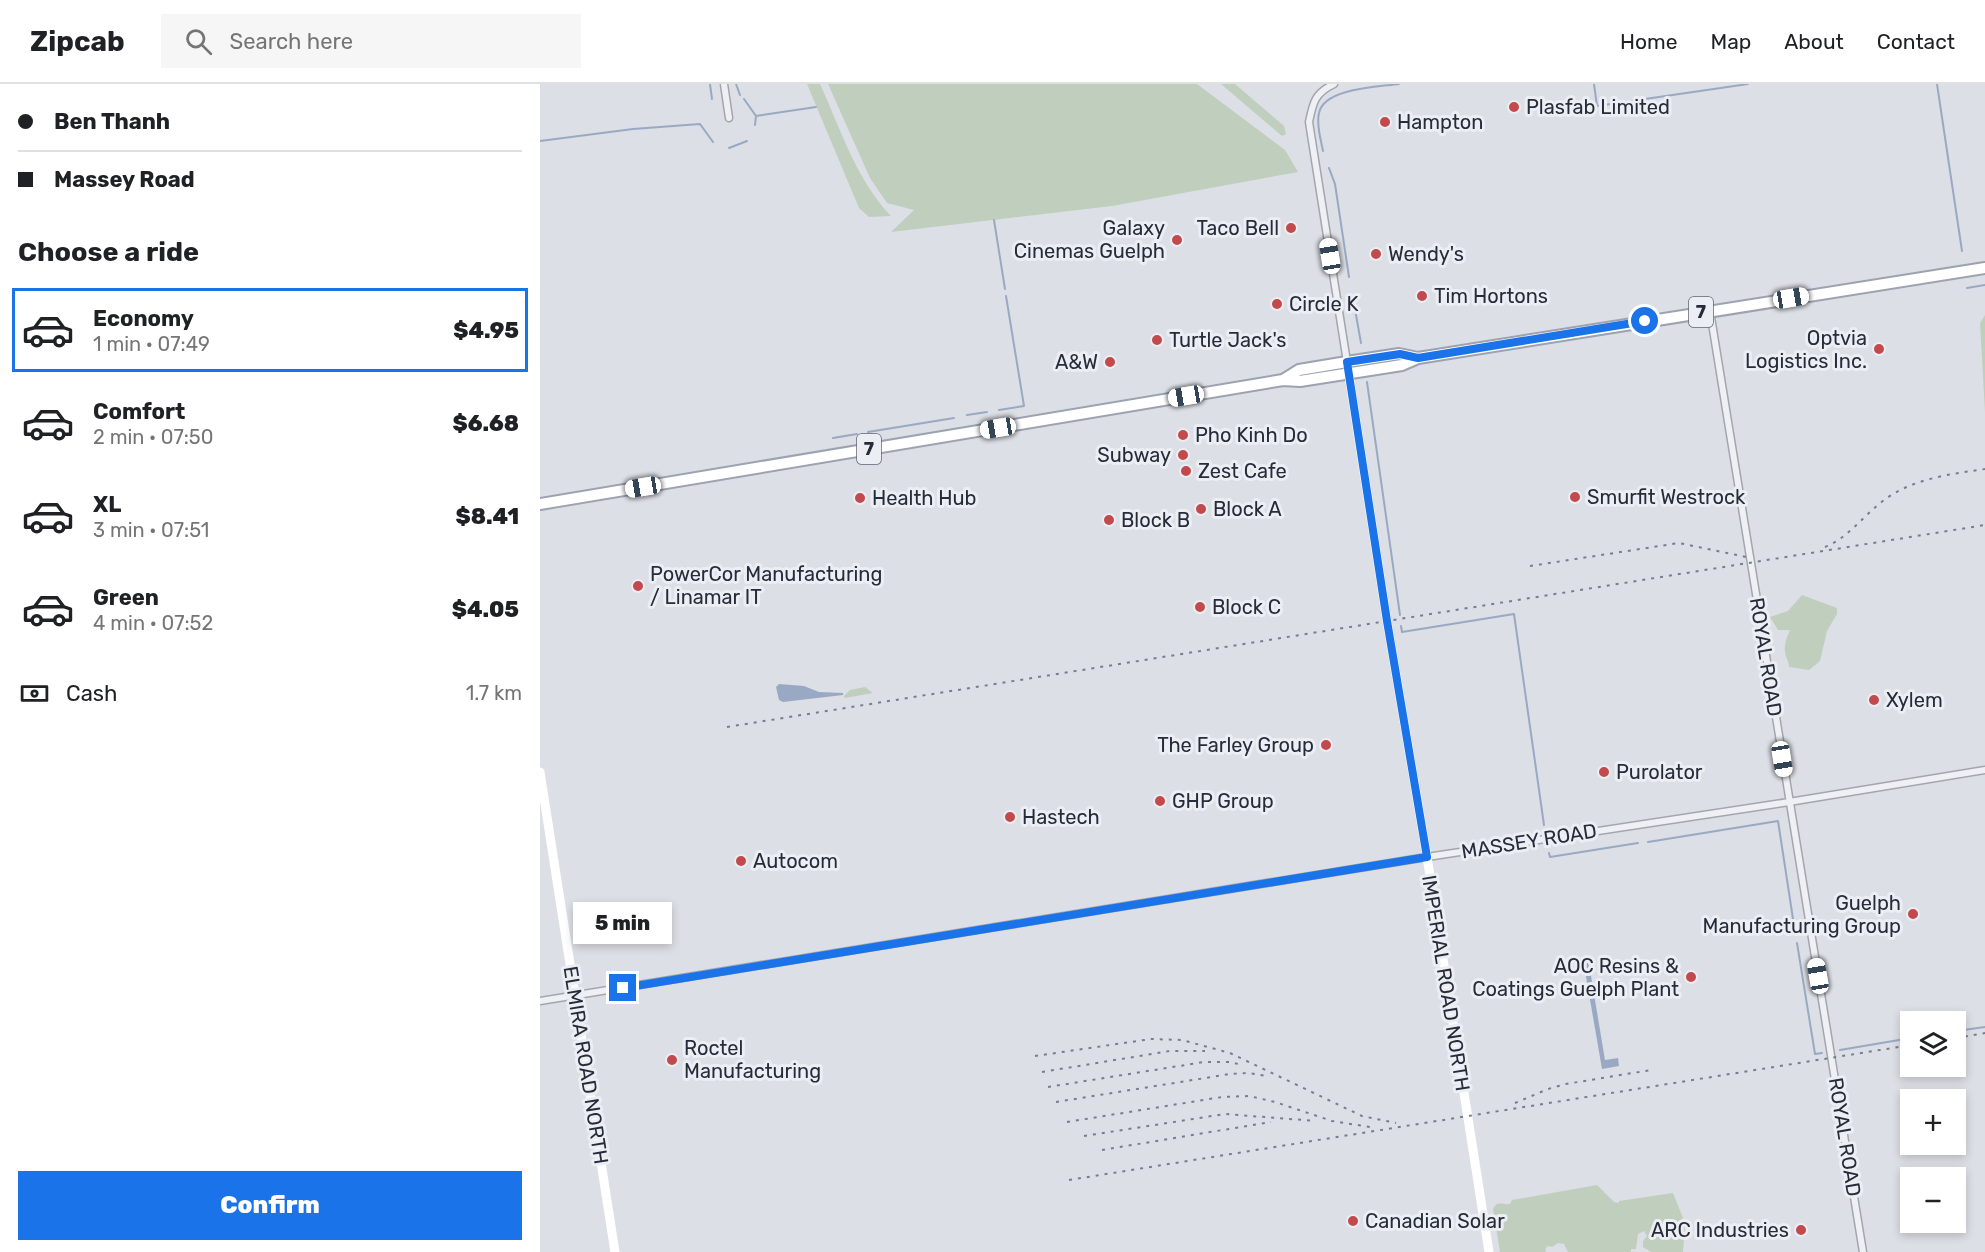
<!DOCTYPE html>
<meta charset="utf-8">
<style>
:root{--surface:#fff;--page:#f6f6f6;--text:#202124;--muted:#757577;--line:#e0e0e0;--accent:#1a73e8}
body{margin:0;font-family:Rubik,sans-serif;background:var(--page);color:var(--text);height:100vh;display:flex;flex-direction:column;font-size:22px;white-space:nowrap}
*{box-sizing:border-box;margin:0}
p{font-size:20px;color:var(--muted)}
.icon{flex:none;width:33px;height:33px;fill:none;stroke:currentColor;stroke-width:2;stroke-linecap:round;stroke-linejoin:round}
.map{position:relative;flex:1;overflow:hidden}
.sheet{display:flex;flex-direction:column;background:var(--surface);width:540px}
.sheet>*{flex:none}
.banner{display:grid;align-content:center;height:132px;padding:0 18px;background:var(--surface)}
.fabs{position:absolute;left:1360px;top:927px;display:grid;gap:12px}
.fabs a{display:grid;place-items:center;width:66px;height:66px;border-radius:0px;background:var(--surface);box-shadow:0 3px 9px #0003;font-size:30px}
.end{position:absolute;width:27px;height:27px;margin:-14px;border:8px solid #1a73e8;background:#fff;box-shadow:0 0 0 3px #fff}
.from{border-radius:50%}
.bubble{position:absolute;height:42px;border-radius:0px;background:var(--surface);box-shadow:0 3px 9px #0003;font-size:20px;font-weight:800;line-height:42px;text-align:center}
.car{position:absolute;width:18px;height:36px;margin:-18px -9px;border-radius:8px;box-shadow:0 0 4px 2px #0007;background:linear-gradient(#fff 24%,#345 0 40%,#fff 0 76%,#345 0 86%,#fff 0)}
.banner b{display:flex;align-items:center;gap:21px;height:57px;font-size:22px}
.banner b+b{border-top:2px solid var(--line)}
.banner i{width:15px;height:15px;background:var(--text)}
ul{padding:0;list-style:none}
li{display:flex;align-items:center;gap:18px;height:84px;margin:0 12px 9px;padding:0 6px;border:3px solid transparent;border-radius:0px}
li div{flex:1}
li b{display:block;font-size:22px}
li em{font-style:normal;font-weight:800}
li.active{border-color:var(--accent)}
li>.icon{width:54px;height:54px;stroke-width:1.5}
h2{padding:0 18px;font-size:27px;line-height:72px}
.pay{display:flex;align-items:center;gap:15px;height:66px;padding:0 18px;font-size:22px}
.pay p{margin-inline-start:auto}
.button{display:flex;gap:12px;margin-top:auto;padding:12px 18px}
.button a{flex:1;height:69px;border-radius:0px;background:var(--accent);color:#fff;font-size:24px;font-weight:800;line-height:69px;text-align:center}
header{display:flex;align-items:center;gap:36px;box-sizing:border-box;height:84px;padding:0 30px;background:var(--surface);border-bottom:2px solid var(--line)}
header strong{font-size:28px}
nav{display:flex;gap:33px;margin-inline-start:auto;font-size:21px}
.search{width:420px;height:54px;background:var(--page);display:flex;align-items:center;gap:15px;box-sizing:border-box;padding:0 21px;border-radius:0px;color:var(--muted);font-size:22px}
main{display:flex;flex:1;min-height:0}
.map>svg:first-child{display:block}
.green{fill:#c0cebe}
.water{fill:#9aa9c3}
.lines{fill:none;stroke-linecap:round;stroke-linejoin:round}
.stream{stroke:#9aa9c3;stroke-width:2}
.street-casing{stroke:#a2a6ae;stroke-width:9}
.primary-casing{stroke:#9da2b0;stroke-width:14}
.street{stroke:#eff0f4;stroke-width:6}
.secondary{stroke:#fff;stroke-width:9}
.primary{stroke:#fff;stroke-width:10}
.rail{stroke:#777d8d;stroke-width:2;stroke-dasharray:3 6;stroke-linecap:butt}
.route{stroke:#1a73e8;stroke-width:8}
.poi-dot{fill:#c24a4d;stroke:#ebeef3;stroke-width:2}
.labels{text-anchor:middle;stroke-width:6;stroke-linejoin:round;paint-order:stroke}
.shield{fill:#ebeef3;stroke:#626672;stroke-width:1.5}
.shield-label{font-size:18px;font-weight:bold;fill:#272c3a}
.poi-label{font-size:20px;fill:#272c3a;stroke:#ebeef3;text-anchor:start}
.street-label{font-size:20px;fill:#272c3a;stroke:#ebeef3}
</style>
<header>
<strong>Zipcab</strong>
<div class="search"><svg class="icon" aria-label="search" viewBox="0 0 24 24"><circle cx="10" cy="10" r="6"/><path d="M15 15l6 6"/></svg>Search here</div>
<nav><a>Home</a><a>Map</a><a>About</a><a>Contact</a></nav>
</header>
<main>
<section class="sheet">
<div class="banner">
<b><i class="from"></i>Ben Thanh</b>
<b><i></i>Massey Road</b>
</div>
<h2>Choose a ride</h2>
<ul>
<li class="active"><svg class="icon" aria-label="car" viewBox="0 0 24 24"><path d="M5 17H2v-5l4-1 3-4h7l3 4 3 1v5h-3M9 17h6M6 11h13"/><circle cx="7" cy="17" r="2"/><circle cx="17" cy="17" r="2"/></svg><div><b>Economy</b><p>1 min · 07:49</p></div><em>$4.95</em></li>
<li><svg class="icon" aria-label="car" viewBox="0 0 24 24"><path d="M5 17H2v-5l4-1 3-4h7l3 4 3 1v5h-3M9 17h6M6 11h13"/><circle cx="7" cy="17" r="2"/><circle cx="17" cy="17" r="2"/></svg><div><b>Comfort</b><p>2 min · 07:50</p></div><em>$6.68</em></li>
<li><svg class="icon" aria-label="car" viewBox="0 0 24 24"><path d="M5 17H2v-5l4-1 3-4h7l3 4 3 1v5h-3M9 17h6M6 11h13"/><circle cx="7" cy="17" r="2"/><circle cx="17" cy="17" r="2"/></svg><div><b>XL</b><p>3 min · 07:51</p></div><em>$8.41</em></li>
<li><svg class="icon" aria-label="car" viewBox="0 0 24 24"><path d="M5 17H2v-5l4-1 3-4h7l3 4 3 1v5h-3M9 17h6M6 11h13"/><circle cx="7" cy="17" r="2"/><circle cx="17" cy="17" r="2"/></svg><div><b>Green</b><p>4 min · 07:52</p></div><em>$4.05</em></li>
</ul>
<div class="pay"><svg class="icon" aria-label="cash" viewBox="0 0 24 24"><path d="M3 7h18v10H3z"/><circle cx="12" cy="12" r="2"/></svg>Cash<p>1.7 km</p></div>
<div class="button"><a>Confirm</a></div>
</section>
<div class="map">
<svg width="1445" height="1168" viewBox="0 0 1445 1168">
<rect width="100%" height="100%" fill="#dcdfe5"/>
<path class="green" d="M267,0H280C300,44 317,97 351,132L329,133L319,124Z
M288,0H657L745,66L758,88L572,122L351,148L374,126L347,119L330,94Z
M681,0H695L744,42L746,50L742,52Z
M1445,231V328L1440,239Z
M1262,511L1297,524V530L1287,547L1280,577L1269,586L1249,583C1249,577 1245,573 1245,567C1244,560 1247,553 1250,546H1238L1230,533L1248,527Z
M325,603L333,609L305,614L304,612L310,606Z
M1057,1101L1074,1118L1079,1119V1117L1133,1109L1145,1139L1143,1168H1111L1103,1163V1157L1107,1152L1104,1147L1098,1150L1096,1165H1091V1168H1028L1024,1160L1018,1159L1012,1163L1008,1162L1005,1165L1006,1168H960L953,1125C958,1116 961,1121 970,1120L972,1116Z"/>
<path class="water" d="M239,600L264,602L279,608L303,609V611L243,618L239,616L236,603Z
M1048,874L1065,976L1078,974L1079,982L1062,985L1043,875Z"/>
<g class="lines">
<path class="stream" d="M170,0L172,15
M196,0L200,11
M1054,0L1057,22L1208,0
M1397,0L1422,167
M204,15L216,32L215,41
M216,32L276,23
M0,57L93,45L160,40L173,58
M189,64L207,57
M783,67C781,56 776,41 779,29C784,4 838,3 859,0
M789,84L795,100L809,193
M454,136L465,205
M1427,204L1445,201
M813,214L821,259
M827,298L860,531
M459,326L484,322L466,212
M427,331L447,328
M328,348L414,334
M293,354L317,350
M861,542L862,548L974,530L1004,741
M1108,758L1238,737L1255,848
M1009,769L1010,773L1098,759
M1257,859L1275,970L1282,969
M1416,947L1445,943
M1300,966L1371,954"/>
<g class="street-casing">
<path id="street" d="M184,0L189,34
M794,0C775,9 773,18 769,38L807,278
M1170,227L1323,1168
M0,917L887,773L1249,718L1445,686"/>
</g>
<g class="primary-casing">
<path id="primary" d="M743,296L759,286L807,278L859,270L878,274
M0,420L743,296L760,297L862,281L878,274L1445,184"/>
</g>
<use href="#street" class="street"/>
<path class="secondary" d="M808,285L847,537L887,773L949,1168
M0,688L75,1168"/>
<use href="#primary" class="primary"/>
<path class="rail" d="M1285,463C1310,453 1325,429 1347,414C1376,394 1411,390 1445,385
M990,482L1139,459L1211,474
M187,643L1445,441
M1416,954L1445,949
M495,972L611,955L642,956L690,969L822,1032L856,1039
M502,988L630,967H665
M508,1003L664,978H689L703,981
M516,1018L690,990L708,989L727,992
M975,1019L1008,1005L1026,1000L1111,986
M527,1038L682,1013L709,1012L735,1018L792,1037L830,1043
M544,1052L685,1030L776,1037
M562,1066L731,1038
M529,1096L1371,961"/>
</g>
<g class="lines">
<path class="route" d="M83,904L887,773L847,537L807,278L860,270L878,274L1105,237"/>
</g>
<g class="poi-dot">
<circle cx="974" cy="23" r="6"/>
<circle cx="845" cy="38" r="6"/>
<circle cx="751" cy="144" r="6"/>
<circle cx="637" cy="156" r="6"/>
<circle cx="836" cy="170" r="6"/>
<circle cx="882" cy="212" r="6"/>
<circle cx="737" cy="220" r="6"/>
<circle cx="617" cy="256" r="6"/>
<circle cx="1339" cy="265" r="6"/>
<circle cx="570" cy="278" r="6"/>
<circle cx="643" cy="351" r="6"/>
<circle cx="643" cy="371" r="6"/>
<circle cx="646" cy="387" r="6"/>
<circle cx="1035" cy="413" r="6"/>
<circle cx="320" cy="414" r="6"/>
<circle cx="661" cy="425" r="6"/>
<circle cx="569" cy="436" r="6"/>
<circle cx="98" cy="502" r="6"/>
<circle cx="660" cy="523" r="6"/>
<circle cx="1334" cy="616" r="6"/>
<circle cx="786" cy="661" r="6"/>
<circle cx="1064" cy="688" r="6"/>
<circle cx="620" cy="717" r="6"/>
<circle cx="470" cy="733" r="6"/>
<circle cx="201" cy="777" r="6"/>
<circle cx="1373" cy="830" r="6"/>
<circle cx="1151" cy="893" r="6"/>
<circle cx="132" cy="976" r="6"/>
<circle cx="813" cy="1137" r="6"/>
<circle cx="1261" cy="1146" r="6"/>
</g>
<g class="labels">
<g class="shield">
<rect x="1149" y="213" width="24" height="30" rx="4.5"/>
<rect x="317" y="350" width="24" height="30" rx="4.5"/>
</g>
<g class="shield-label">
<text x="1161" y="234">7</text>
<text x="329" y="371">7</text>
</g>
<g class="poi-label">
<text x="986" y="30">Plasfab Limited</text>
<text x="857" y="45">Hampton</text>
<text x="625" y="151" text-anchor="end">Galaxy<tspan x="625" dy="23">Cinemas Guelph</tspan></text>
<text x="739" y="151" text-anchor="end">Taco Bell</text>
<text x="848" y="177">Wendy's</text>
<text x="894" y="219">Tim Hortons</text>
<text x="749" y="227">Circle K</text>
<text x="1327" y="261" text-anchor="end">Optvia<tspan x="1327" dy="23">Logistics Inc.</tspan></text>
<text x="629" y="263">Turtle Jack's</text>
<text x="558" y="285" text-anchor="end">A&amp;W</text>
<text x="655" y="358">Pho Kinh Do</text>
<text x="631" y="378" text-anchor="end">Subway</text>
<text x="658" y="394">Zest Cafe</text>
<text x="1047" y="420">Smurfit Westrock</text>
<text x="332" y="421">Health Hub</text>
<text x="673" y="432">Block A</text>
<text x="581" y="443">Block B</text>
<text x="110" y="497">PowerCor Manufacturing<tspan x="110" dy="23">/ Linamar IT</tspan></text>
<text x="672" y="530">Block C</text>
<text x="1346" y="623">Xylem</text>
<text x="774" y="668" text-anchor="end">The Farley Group</text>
<text x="1076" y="695">Purolator</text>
<text x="632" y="724">GHP Group</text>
<text x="482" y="740">Hastech</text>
<text x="213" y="784">Autocom</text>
<text x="1361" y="826" text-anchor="end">Guelph<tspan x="1361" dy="23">Manufacturing Group</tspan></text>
<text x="1139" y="889" text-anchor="end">AOC Resins &amp;<tspan x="1139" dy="23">Coatings Guelph Plant</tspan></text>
<text x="144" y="971">Roctel<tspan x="144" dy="23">Manufacturing</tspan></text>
<text x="825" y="1144">Canadian Solar</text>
<text x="1249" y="1153" text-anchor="end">ARC Industries</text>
</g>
<g class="street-label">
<text transform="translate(1226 573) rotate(81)" y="7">ROYAL ROAD</text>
<text transform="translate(989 757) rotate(-9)" y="7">MASSEY ROAD</text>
<text transform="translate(906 899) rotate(81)" y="7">IMPERIAL ROAD NORTH</text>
<text transform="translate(46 981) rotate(81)" y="7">ELMIRA ROAD NORTH</text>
<text transform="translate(1305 1053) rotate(81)" y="7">ROYAL ROAD</text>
</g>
</g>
</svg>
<div class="fabs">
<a><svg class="icon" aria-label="layers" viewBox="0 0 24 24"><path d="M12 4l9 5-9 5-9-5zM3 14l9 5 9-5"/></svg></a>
<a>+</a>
<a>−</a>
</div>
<i class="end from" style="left:1105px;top:237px"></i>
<i class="end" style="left:83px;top:904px"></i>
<div class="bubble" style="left:33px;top:818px;width:99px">5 min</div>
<i class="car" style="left:790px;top:172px;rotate:351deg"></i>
<i class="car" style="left:1251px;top:214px;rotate:81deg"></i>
<i class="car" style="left:646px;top:312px;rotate:260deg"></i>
<i class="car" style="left:458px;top:344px;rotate:261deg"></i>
<i class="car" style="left:103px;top:403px;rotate:261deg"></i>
<i class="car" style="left:1242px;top:675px;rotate:171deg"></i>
<i class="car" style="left:1278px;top:892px;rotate:350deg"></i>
</div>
</main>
